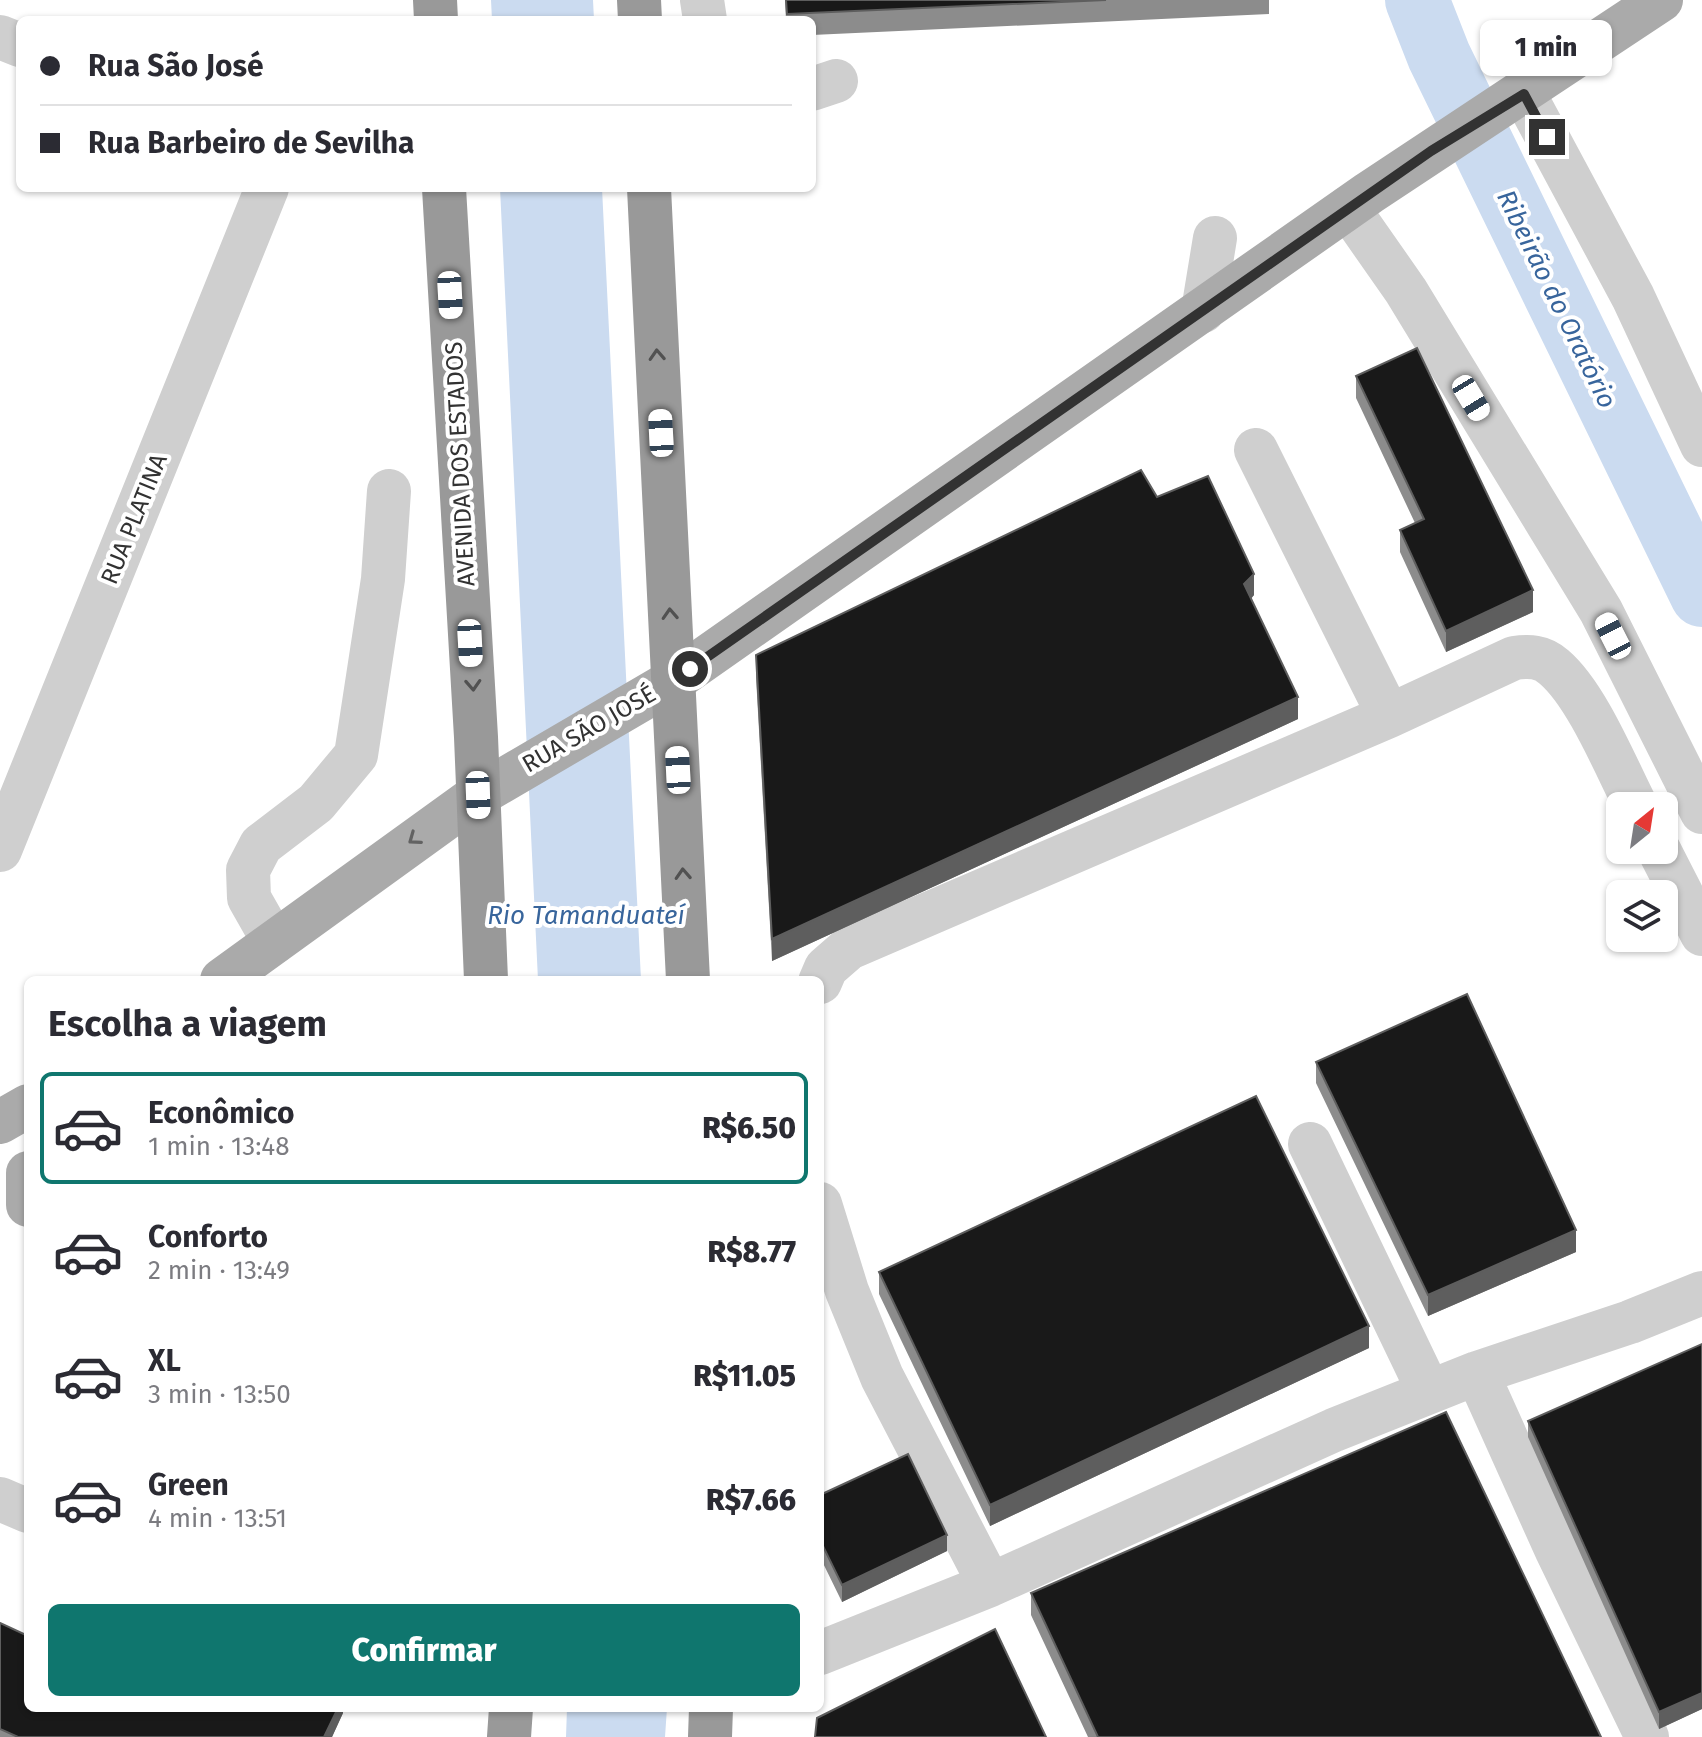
<!DOCTYPE html>
<html lang="pt">
<meta charset="utf-8">
<style>
:root{--surface:#fff;--page:#f2f2f3;--text:#2b2b33;--muted:#7c7c81;--line:#e1e1e2;--accent:#0f766e}
body{margin:0;font-family:"Fira Sans",sans-serif;background:var(--page);color:var(--text);height:100vh;display:flex;flex-direction:column;font-size:30px;white-space:nowrap}
*{box-sizing:border-box;margin:0}
p{font-size:26px;color:var(--muted)}
.icon{flex:none;width:44px;height:44px;fill:none;stroke:currentColor;stroke-width:2;stroke-linecap:round;stroke-linejoin:round}
.map{position:relative;flex:1;overflow:hidden}
.side{position:absolute;left:24px;top:976px;width:800px;height:736px;display:flex;flex-direction:column;background:var(--surface);border-radius:12px;box-shadow:0 2px 6px #0004}
.side>*{flex:none}
.top-card{position:absolute;left:16px;top:16px;width:800px;height:176px;border-radius:12px;box-shadow:0 2px 6px #0004;display:grid;align-content:center;height:176px;padding:0 24px;background:var(--surface)}
.needle{width:52px;rotate:30deg}
.buttons{position:absolute;left:1606px;top:792px;display:grid;gap:16px}
.buttons a{display:grid;place-items:center;width:72px;height:72px;border-radius:12px;background:var(--surface);box-shadow:0 2px 6px #0004;font-size:40px}
.end{position:absolute;width:36px;height:36px;margin:-18px;border:10px solid #323232;background:#fff;box-shadow:0 0 0 4px #fff}
.from{border-radius:50%}
.bubble{position:absolute;height:56px;border-radius:12px;background:var(--surface);box-shadow:0 2px 6px #0004;font-size:26px;font-weight:800;line-height:56px;text-align:center}
.car{position:absolute;width:24px;height:48px;margin:-24px -12px;border-radius:10px;box-shadow:0 0 6px 2px #0007;background:linear-gradient(#fff 24%,#345 0 40%,#fff 0 76%,#345 0 86%,#fff 0)}
.top-card b{display:flex;align-items:center;gap:28px;height:76px;font-size:30px}
.top-card b+b{border-top:2px solid var(--line)}
.top-card i{width:20px;height:20px;background:var(--text)}
ul{padding:0;list-style:none}
li{display:flex;align-items:center;gap:24px;height:112px;margin:0 16px 12px;padding:0 8px;border:4px solid transparent;border-radius:12px}
li div{flex:1}
li b{display:block;font-size:30px}
li em{font-style:normal;font-weight:800}
li.on{border-color:var(--accent)}
li>.icon{width:72px;height:72px;stroke-width:1.5}
h2{padding:0 24px;font-size:36px;line-height:96px}
.primary-button{display:flex;gap:16px;margin-top:auto;padding:16px 24px}
.primary-button a{flex:1;height:92px;border-radius:12px;background:var(--accent);color:#fff;font-size:32px;font-weight:800;line-height:92px;text-align:center}
.map>svg:first-child{display:block}
.water{fill:#cbdbf0}
.lines{fill:none;stroke-linecap:round;stroke-linejoin:round}
.river{stroke:#cbdbf0;stroke-width:64}
.minor{stroke:#cfcfcf;stroke-width:44}
.major{stroke:#aaa;stroke-width:44}
.highway{stroke:#999;stroke-width:44}
.wall{fill:#8c8c8c}
.shaded-wall{fill:#5e5e5e}
.building{fill:#191919;stroke:#5e5e5e;stroke-width:2}
.oneway{stroke:#515151}
.oneway2{stroke:#626262}
.route{stroke:#323232;stroke-width:10}
.labels{text-anchor:middle;stroke-width:8;stroke-linejoin:round;paint-order:stroke}
.street-label{font-size:24px;fill:#323232;stroke:#fff}
.water-label{font-size:26px;font-style:italic;fill:#38659c;stroke:#fff}
</style>
<div class="map">
<svg width="1702" height="1737" viewBox="0 0 1702 1737">
<rect width="100%" height="100%" fill="#fff"/>
<path class="water" d="M491,0H593L594,20H492Z
M500,188H602L641,980H538Z
M567,1708H667L665,1737H566Z"/>
<g class="lines">
<path class="river" d="M1417,0L1439,56L1702,595"/>
<path class="minor" d="M702,0L705,20
M0,37L20,45
M812,89L836,81
M1524,94L1633,297L1702,445
M1348,208L1406,291L1601,611L1702,812
M1203,311L1215,238
M1256,450L1389,716
M0,850L267,188
M1659,850L1702,934
M274,942L249,898L248,870L261,845L316,803L356,755L383,579L389,491
M820,982L826,968L849,948L1389,716L1514,658C1529,656 1542,656 1554,667C1587,695 1616,767 1636,806
M1310,1144L1429,1392
M820,1204L847,1291L882,1377L990,1585
M1477,1373L1557,1551L1647,1737
M0,1499L28,1511
M820,1653L990,1585L1334,1430L1477,1373L1630,1322L1702,1293"/>
<path class="major" d="M222,980L478,795L673,681L1369,193L1661,0
M0,1122L28,1106
M28,1173V1205"/>
<path class="highway" d="M435,0L436,20
M639,0L640,20
M444,188L476,737L486,980
M649,188L688,980
M509,1737L511,1708
M710,1737L711,1708"/>
</g>
<path class="wall" d="M785,0H1269V14L812,35V20H786Z
M1356,376L1533,612L1446,652L1400,552V530L1415,523L1356,398Z
M1157,497L1254,595L1251,599L1298,719L772,961L756,677V655Z
M1316,1062L1576,1252L1428,1316L1316,1083Z
M879,1272L1369,1348L990,1526L879,1294Z
M1702,1344V1709L1659,1729L1528,1437V1421Z
M820,1495L947,1551L842,1602L820,1557Z
M1031,1593L1601,1737H1088L1031,1615Z
M0,1623L28,1708H343V1713L332,1737H0Z"/>
<path class="shaded-wall" d="M1254,574V595L1244,606V584Z
M1533,590V612L1446,652V631Z
M1298,697V719L772,961V939Z
M1576,1230V1252L1428,1316V1295Z
M1369,1326V1348L990,1526V1505Z
M947,1535V1551L842,1602V1585Z
M1702,1693V1709L1659,1729V1712Z
M338,1708H343V1713L332,1737H324Z"/>
<path class="building" d="M786,0H1106L787,14Z
M1417,348L1533,590L1446,631L1400,530L1424,519L1356,376Z
M1141,470L1157,497L1208,476L1254,574L1244,584L1298,697L772,939L756,655Z
M1467,994L1576,1230L1428,1295L1316,1062Z
M1256,1096L1369,1326L990,1505L879,1272Z
M1702,1344V1693L1659,1712L1528,1421Z
M1446,1412L1601,1737H1098L1031,1593Z
M908,1454L947,1535L842,1585L820,1540V1495Z
M0,1623L28,1636V1708H338L324,1737H18L0,1729Z
M995,1629L1046,1737H815L817,1718Z"/>
<defs><path id="oneway-chevron" d="M-2-3.5L2.5 0L-2 3.5" fill="none" stroke-width="1.6" stroke-linecap="round" stroke-linejoin="round" transform="scale(2)"/></defs>
<g class="oneway">
<use href="#oneway-chevron" transform="translate(657 355) rotate(-93)"/>
<use href="#oneway-chevron" transform="translate(670 614) rotate(-93)"/>
<use href="#oneway-chevron" transform="translate(473 685) rotate(87)"/>
<use href="#oneway-chevron" transform="translate(683 874) rotate(-93)"/>
</g>
<use class="oneway2" href="#oneway-chevron" transform="translate(414 839) rotate(144)"/>
<g class="lines">
<path class="route" d="M690,669L1431,151L1524,94L1547,137"/>
</g>
<g class="labels">
<g class="street-label">
<text transform="translate(460 464) rotate(-93)" y="8">AVENIDA DOS ESTADOS</text>
<text transform="translate(134 519) rotate(-68)" y="8">RUA PLATINA</text>
<text transform="translate(589 729) rotate(-30)" y="8">RUA SÃO JOSÉ</text>
</g>
<g class="water-label">
<text transform="translate(1557 299) rotate(64)" y="9">Ribeirão do Oratório</text>
<text x="586" y="924">Rio Tamanduateí</text>
</g>
</g>
</svg>
<div class="buttons">
<a><svg class="needle" viewBox="-14 -14 28 28"><path d="M0-13l5 13h-10z" fill="#e53935"/><path d="M0 13l5-13h-10z" fill="#7c7c81"/></svg></a>
<a><svg class="icon" aria-label="layers" viewBox="0 0 24 24"><path d="M12 4l9 5-9 5-9-5zM3 14l9 5 9-5"/></svg></a>
</div>
<i class="end from" style="left:690px;top:669px"></i>
<i class="end" style="left:1547px;top:137px"></i>
<div class="bubble" style="left:1480px;top:20px;width:132px">1 min</div>
<i class="car" style="left:450px;top:295px;rotate:177deg"></i>
<i class="car" style="left:1471px;top:398px;rotate:149deg"></i>
<i class="car" style="left:661px;top:433px;rotate:357deg"></i>
<i class="car" style="left:1613px;top:636px;rotate:333deg"></i>
<i class="car" style="left:470px;top:643px;rotate:177deg"></i>
<i class="car" style="left:678px;top:770px;rotate:357deg"></i>
<i class="car" style="left:478px;top:795px;rotate:178deg"></i>
<div class="top-card">
<b><i class="from"></i>Rua São José</b>
<b><i></i>Rua Barbeiro de Sevilha</b>
</div>
<section class="side">
<h2>Escolha a viagem</h2>
<ul>
<li class="on"><svg class="icon" aria-label="car" viewBox="0 0 24 24"><path d="M5 17H2v-5l4-1 3-4h7l3 4 3 1v5h-3M9 17h6M6 11h13"/><circle cx="7" cy="17" r="2"/><circle cx="17" cy="17" r="2"/></svg><div><b>Econômico</b><p>1 min · 13:48</p></div><em>R$6.50</em></li>
<li><svg class="icon" aria-label="car" viewBox="0 0 24 24"><path d="M5 17H2v-5l4-1 3-4h7l3 4 3 1v5h-3M9 17h6M6 11h13"/><circle cx="7" cy="17" r="2"/><circle cx="17" cy="17" r="2"/></svg><div><b>Conforto</b><p>2 min · 13:49</p></div><em>R$8.77</em></li>
<li><svg class="icon" aria-label="car" viewBox="0 0 24 24"><path d="M5 17H2v-5l4-1 3-4h7l3 4 3 1v5h-3M9 17h6M6 11h13"/><circle cx="7" cy="17" r="2"/><circle cx="17" cy="17" r="2"/></svg><div><b>XL</b><p>3 min · 13:50</p></div><em>R$11.05</em></li>
<li><svg class="icon" aria-label="car" viewBox="0 0 24 24"><path d="M5 17H2v-5l4-1 3-4h7l3 4 3 1v5h-3M9 17h6M6 11h13"/><circle cx="7" cy="17" r="2"/><circle cx="17" cy="17" r="2"/></svg><div><b>Green</b><p>4 min · 13:51</p></div><em>R$7.66</em></li>
</ul>
<div class="primary-button"><a>Confirmar</a></div>
</section>
</div>
